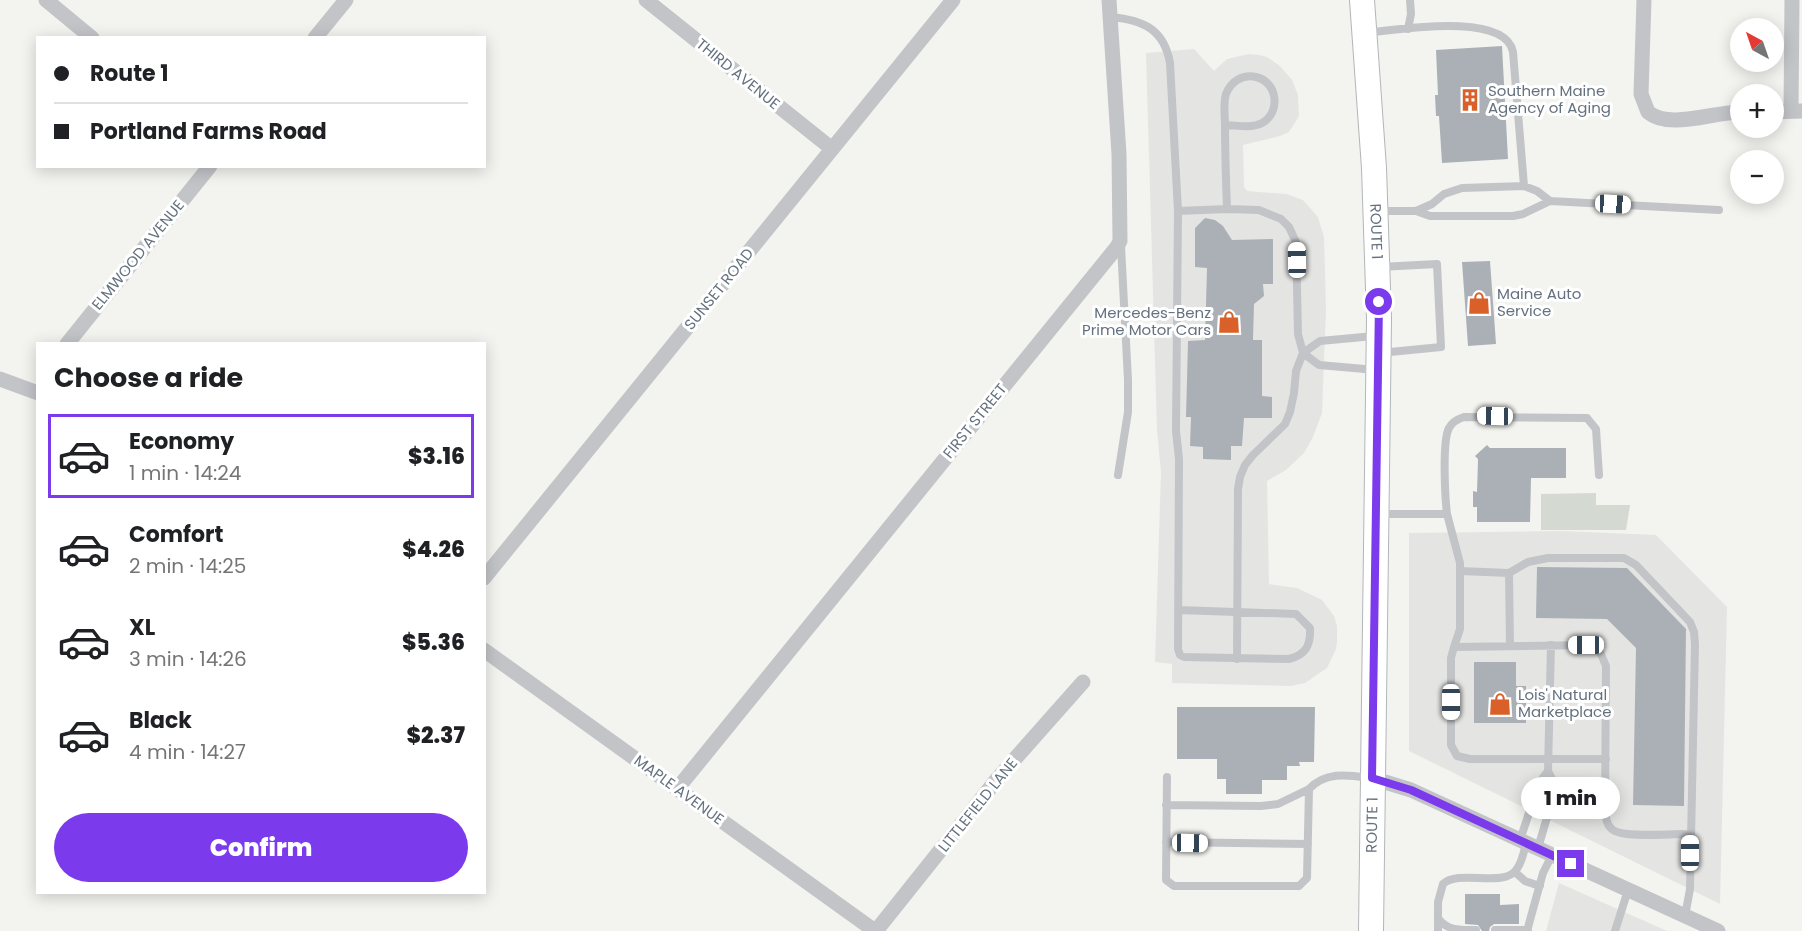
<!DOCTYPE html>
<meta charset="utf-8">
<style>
:root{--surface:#fff;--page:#f2f2f2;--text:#202124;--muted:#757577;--line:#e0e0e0;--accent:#7c3aed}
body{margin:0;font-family:Poppins,sans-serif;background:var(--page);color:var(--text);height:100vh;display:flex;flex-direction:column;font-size:22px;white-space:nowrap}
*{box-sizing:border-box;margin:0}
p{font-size:20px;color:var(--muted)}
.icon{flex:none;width:33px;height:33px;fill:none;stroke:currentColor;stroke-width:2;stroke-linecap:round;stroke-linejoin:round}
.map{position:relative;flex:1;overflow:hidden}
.sheet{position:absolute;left:36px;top:342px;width:450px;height:552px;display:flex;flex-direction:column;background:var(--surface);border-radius:0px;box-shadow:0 3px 15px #0003}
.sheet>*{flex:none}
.banner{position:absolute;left:36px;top:36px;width:450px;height:132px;border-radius:0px;box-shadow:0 3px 15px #0003;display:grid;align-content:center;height:132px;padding:0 18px;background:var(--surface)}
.needle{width:39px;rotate:320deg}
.controls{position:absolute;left:1730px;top:18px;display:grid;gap:12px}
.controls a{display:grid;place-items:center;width:54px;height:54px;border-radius:50%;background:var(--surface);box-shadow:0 3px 15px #0003;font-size:30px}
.end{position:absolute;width:27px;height:27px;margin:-14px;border:8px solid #7c3aed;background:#fff;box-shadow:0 0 0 3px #fff}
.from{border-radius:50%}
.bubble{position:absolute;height:42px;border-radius:21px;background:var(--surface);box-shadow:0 3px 15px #0003;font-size:20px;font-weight:800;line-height:42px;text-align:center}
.car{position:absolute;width:18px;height:36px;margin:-18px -9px;border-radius:8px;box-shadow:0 0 4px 2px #0007;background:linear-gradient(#fff 24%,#345 0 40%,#fff 0 76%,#345 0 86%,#fff 0)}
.banner b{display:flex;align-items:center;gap:21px;height:57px;font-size:22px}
.banner b+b{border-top:2px solid var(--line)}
.banner i{width:15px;height:15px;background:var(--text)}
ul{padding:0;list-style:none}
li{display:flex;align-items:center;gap:18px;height:84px;margin:0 12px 9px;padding:0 6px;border:3px solid transparent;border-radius:0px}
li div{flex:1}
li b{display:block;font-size:22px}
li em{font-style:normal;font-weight:800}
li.current{border-color:var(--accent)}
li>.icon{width:54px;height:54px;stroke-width:1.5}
h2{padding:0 18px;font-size:27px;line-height:72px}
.action{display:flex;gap:12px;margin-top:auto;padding:12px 18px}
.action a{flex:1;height:69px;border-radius:36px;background:var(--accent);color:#fff;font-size:24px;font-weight:800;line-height:69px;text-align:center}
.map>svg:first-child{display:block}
.built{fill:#e4e5e3}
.green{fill:#d4dad1}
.building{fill:#aab0b5}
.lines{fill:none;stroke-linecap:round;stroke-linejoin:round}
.primary-casing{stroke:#b2b6b9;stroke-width:26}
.lane{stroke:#c2c4c8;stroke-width:8}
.street{stroke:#c2c4c8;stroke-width:15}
.primary{stroke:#fff;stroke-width:24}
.route{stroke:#7c3aed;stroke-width:8}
.labels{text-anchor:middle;stroke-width:6;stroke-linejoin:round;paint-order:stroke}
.street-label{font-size:15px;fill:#64717f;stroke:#fff}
.poi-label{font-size:15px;fill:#64717f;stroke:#fff;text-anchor:start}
</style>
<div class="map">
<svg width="1802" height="931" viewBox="0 0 1802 931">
<rect width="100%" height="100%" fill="#f3f4ef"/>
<path class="built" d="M1194,49L1214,71L1227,59L1249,54L1259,55L1267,57L1280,66L1292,80L1298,95L1299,116L1289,132L1280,136L1243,145L1244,187L1247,191L1287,194L1303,200L1318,217L1324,237L1326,310L1322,413L1313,437L1304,453L1286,470L1267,481L1269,584L1297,588L1322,600L1334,616L1337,626V642L1336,649L1327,668L1305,683L1291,686L1172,683V664L1155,662L1161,472L1157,430L1146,53Z
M1562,531L1656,535L1727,607L1720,904L1409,751V533Z
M1559,883L1667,931H1546Z"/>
<path class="green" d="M1596,493V505H1630L1626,530H1541V494Z"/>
<path class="building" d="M1502,46L1508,159L1442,163L1439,116H1436L1435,95H1438L1436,50Z
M1205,218L1215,220L1223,226L1232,240L1273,239V284H1263L1264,296L1254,304L1253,340H1262V396L1272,397V418H1244L1242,446H1231V460L1203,459V447L1190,446L1191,417H1186L1188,341L1205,340L1207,268L1195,267V228Z
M1490,261L1496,344L1468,346L1462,262Z
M1487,445L1490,448H1566V478H1531L1530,522H1477V507H1473V491L1477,492L1478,459L1475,456Z
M1537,567L1627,568L1686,629L1684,806L1633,805L1636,648L1607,619L1536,618Z
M1474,662H1516V686H1526V723H1474Z
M1177,707H1315L1314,762H1299L1300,766H1287V780H1262V794H1226V779H1217V759H1177Z
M1465,894H1500V905L1519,904V924H1494L1490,927L1489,931H1482L1478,925L1465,924Z"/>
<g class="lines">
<g class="primary-casing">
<g id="primary">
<path id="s1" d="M1362,0L1374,168L1379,319L1371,931"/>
</g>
</g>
<path class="lane" d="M1111,17C1143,20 1164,29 1170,63L1178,211L1176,431L1179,459L1178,649L1180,655L1184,657L1289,659C1305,655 1311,646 1310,628L1296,614L1178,610
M1408,29L1411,14L1410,0
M1366,33C1397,30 1505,11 1513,52L1524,186
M1225,125C1236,125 1251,129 1262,123C1281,113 1278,82 1256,77C1243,74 1231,81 1226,94C1223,103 1225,116 1225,126C1225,153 1226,181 1227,209
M1178,211L1227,209L1259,210L1281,219L1289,227L1296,242L1298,334L1303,353L1296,371L1294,393L1290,412L1285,424L1253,455L1245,465L1240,477L1238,489L1237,659
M1379,211H1416L1432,204L1444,194L1462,188L1524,186L1537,191L1550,201
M1416,211L1430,216H1513L1523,214L1550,201L1719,210
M1380,267L1437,264L1441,347L1380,353
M1374,336L1320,341L1303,353L1319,365L1376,370
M1118,475L1128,412V380L1121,246
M1380,514H1447L1460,563V629L1454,647L1586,645L1600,652L1606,666L1605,812C1606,819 1607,826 1613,830C1624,838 1667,834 1682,834L1690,835
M1447,514C1445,497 1442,441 1449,428C1452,422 1458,419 1464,417L1587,418L1596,429L1599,475
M1460,571L1509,573L1528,562L1548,558H1624L1636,565L1690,622L1694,632L1695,644L1690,889L1685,916
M1509,573L1510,646
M1454,647L1451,658V745L1457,756L1470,759H1606
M1167,777L1166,880L1174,886H1299L1307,878L1309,789C1326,771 1348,775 1371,778
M1166,805L1261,806L1278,804L1309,789
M1520,840L1539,783L1548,771
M1166,842L1308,844
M1538,848L1556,787L1548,771L1551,645
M1515,872L1525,881L1540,886
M1438,918C1447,931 1460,930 1476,930
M1495,930H1528
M1438,931V902L1443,884C1459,869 1503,888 1516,870C1522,863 1524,852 1526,843
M1527,931L1543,873L1552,855
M1615,931L1628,890"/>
<path class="street" d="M46,0L92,38
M646,0L831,148
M1644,0L1641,94L1648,112C1669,130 1713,112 1740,112
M315,38L346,0
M1791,111L1792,0
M1773,112L1802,111
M67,344L210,166
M0,379L38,393
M484,578L953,0
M484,650L875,931
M1372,778L1411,790L1718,931
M677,789L1117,247L1120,241L1119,154L1109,0
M876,931L998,778L1083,682"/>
<use href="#primary" class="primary"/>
</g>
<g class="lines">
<path class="route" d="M1379,302L1372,778L1411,790L1571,864"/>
</g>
<defs>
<g id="building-bare" transform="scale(1.8)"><path d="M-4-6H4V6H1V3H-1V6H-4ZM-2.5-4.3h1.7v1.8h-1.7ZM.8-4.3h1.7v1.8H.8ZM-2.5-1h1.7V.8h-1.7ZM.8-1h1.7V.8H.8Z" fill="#da6029" stroke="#fff" stroke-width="2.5" paint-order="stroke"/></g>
<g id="shop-bare" transform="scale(1.8)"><path d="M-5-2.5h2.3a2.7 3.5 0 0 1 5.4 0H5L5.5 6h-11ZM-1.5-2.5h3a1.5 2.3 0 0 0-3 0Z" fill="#da6029" stroke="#fff" stroke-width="2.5" paint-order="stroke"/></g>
</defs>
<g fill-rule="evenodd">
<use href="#building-bare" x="1470" y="100"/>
<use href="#shop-bare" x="1479" y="303"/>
<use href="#shop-bare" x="1229" y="322"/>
<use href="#shop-bare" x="1500" y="704"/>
</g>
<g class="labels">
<g class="street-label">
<text transform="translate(738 74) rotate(39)" y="5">THIRD AVENUE</text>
<text dy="5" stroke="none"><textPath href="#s1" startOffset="232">ROUTE 1</textPath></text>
<text transform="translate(138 255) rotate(-51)" y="5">ELMWOOD AVENUE</text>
<text transform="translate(719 289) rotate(-51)" y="5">SUNSET ROAD</text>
<text transform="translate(975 421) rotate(-51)" y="5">FIRST STREET</text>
<text transform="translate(679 790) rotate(36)" y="5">MAPLE AVENUE</text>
<text transform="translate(978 805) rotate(-51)" y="5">LITTLEFIELD LANE</text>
<text transform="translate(1372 825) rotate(-89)" y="5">ROUTE 1</text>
</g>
<g class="poi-label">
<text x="1488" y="96">Southern Maine<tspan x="1488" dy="17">Agency of Aging</tspan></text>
<text x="1497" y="299">Maine Auto<tspan x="1497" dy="17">Service</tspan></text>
<text x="1211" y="318" text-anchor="end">Mercedes-Benz<tspan x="1211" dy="17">Prime Motor Cars</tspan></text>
<text x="1518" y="700">Lois' Natural<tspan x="1518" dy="17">Marketplace</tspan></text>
</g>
</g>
</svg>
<div class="controls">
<a><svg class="needle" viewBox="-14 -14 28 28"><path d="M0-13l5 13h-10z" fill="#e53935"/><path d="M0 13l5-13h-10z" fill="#757577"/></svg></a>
<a>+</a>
<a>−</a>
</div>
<i class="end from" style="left:1379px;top:302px"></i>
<i class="end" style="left:1571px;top:864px"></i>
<div class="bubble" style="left:1521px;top:777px;width:99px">1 min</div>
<i class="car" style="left:1613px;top:204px;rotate:93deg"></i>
<i class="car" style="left:1297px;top:260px;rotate:359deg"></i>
<i class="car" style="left:1495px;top:416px;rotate:271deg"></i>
<i class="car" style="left:1586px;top:645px;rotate:270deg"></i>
<i class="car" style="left:1451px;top:702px;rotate:180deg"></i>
<i class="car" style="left:1190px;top:843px;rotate:91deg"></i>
<i class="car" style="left:1690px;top:853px;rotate:0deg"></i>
<div class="banner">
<b><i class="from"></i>Route 1</b>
<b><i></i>Portland Farms Road</b>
</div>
<section class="sheet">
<h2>Choose a ride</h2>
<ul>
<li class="current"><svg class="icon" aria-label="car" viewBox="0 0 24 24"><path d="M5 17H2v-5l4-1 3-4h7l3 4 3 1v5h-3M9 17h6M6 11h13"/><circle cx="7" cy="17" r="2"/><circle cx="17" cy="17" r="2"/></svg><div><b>Economy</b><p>1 min · 14:24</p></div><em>$3.16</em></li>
<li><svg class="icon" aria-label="car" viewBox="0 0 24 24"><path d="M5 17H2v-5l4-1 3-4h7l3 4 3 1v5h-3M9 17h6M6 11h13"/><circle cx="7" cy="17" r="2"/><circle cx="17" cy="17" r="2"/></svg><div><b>Comfort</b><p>2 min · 14:25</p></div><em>$4.26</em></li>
<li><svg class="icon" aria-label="car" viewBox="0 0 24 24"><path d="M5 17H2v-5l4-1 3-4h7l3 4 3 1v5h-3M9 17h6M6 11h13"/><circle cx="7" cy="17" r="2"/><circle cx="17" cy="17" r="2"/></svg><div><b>XL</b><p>3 min · 14:26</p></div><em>$5.36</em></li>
<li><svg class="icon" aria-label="car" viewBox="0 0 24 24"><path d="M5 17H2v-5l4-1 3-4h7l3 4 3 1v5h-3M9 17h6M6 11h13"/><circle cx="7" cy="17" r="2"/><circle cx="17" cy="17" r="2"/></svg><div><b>Black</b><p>4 min · 14:27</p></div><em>$2.37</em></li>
</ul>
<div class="action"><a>Confirm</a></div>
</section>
</div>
